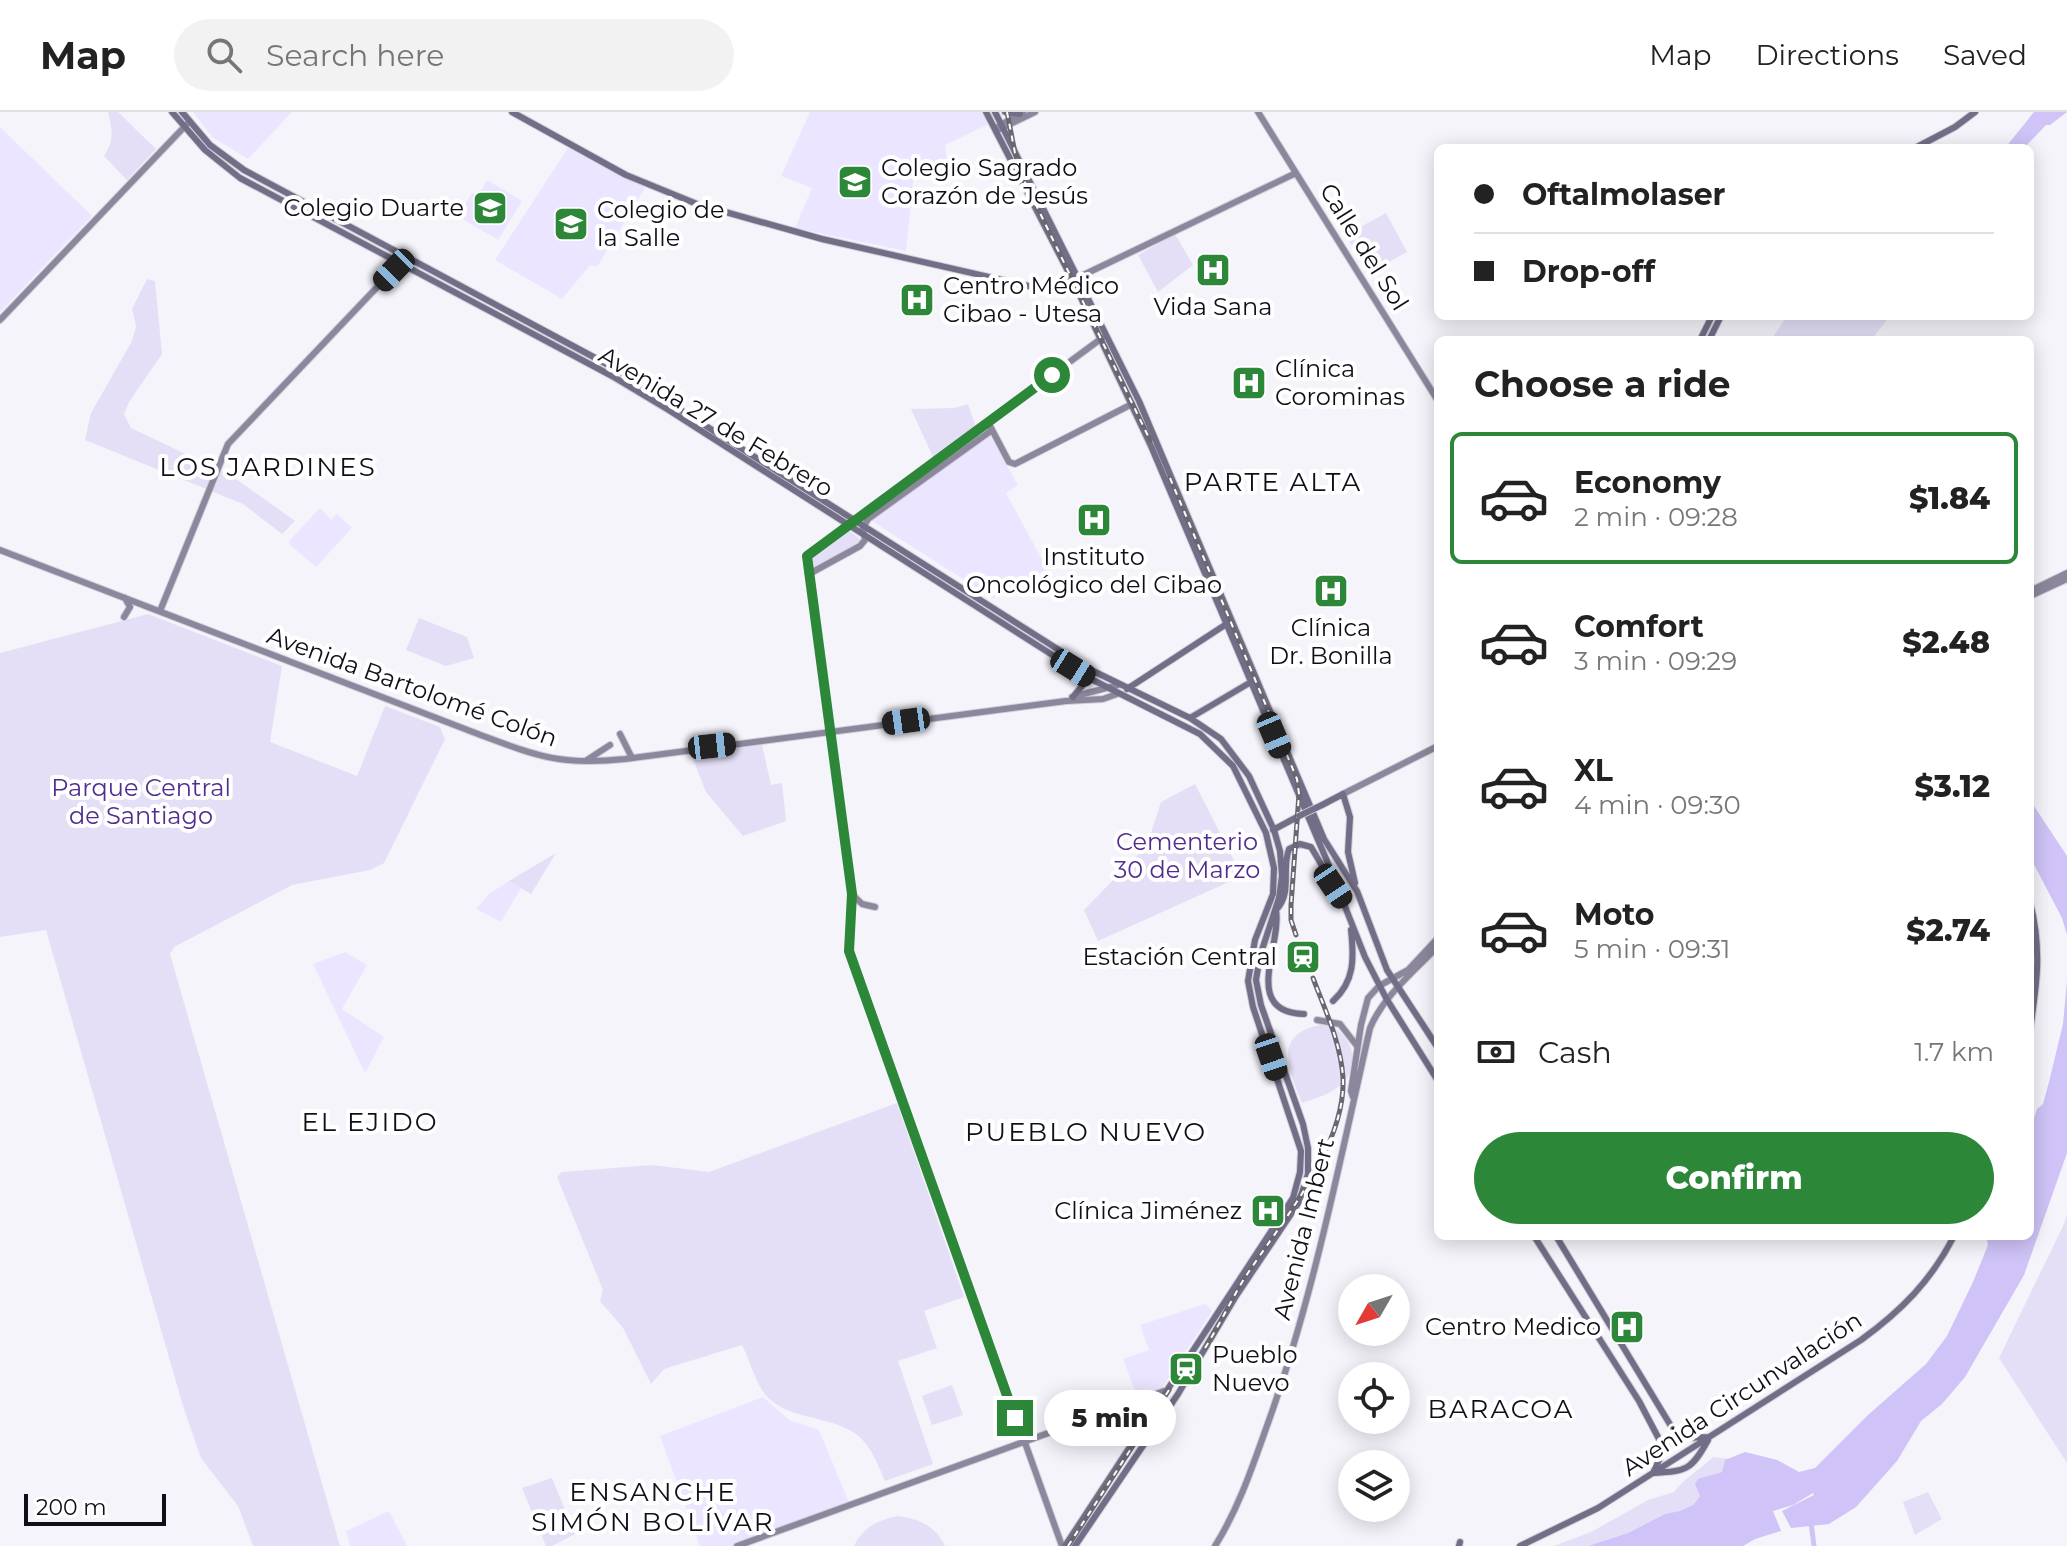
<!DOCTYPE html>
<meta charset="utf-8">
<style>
:root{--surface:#fff;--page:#f2f2f2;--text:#222;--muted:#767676;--line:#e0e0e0;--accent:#2c8738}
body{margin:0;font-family:Montserrat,sans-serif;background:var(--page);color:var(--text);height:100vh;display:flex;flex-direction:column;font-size:30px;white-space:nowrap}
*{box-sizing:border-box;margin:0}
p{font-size:26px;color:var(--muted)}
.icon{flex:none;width:44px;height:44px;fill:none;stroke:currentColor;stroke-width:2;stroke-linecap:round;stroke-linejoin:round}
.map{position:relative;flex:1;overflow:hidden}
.sheet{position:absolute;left:1434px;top:224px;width:600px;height:904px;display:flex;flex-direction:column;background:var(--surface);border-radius:12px;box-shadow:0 4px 20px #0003}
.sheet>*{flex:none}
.top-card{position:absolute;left:1434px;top:32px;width:600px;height:176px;border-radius:12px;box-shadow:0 4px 20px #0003;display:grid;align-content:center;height:176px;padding:0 40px;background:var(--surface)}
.needle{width:52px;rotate:231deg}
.controls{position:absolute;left:1338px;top:1162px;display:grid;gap:16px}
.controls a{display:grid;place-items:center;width:72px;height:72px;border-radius:50%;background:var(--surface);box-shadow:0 4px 20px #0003;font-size:40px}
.scale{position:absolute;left:24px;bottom:20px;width:142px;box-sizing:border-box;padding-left:8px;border:4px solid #110e19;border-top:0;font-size:22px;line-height:28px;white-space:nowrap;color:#110e19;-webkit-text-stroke:6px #fff;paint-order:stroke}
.end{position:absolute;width:36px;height:36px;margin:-18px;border:10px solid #2c8738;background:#fff;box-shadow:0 0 0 4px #fff}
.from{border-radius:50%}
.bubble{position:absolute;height:56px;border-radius:28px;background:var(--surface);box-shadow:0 4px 20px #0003;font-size:26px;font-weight:800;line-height:56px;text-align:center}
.car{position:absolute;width:24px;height:48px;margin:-24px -12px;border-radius:10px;box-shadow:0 0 6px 2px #0007;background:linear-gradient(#222 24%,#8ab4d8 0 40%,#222 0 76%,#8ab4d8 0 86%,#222 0)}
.top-card b{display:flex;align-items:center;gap:28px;height:76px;font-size:30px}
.top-card b+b{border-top:2px solid var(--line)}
.top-card i{width:20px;height:20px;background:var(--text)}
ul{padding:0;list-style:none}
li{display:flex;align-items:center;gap:24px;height:132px;margin:0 16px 12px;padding:0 24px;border:4px solid transparent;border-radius:12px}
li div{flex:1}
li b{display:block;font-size:30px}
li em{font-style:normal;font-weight:800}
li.active{border-color:var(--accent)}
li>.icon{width:72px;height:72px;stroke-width:1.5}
h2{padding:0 40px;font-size:36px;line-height:96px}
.pay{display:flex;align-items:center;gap:20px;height:88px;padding:0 40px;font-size:30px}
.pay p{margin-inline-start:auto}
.cta{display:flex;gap:16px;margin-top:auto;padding:16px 40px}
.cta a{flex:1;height:92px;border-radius:48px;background:var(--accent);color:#fff;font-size:32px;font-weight:800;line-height:92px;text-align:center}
header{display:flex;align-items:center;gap:48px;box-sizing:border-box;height:112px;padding:0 40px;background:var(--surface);border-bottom:2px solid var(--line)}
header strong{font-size:38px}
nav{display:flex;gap:44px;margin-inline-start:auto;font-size:28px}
.search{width:560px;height:72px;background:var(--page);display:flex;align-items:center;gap:20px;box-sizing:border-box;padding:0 28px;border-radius:44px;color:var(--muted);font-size:30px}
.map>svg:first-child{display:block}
.built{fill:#ebe5ff}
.green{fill:#e4dff6}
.water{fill:#cfc3f7}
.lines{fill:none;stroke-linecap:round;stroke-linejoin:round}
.canal{stroke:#cfc3f7;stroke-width:5}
.secondary-casing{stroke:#d1cfd7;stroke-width:8}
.primary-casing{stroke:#d1cfd7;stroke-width:8}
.secondary{stroke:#8c879c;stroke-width:6}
.primary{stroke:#736e87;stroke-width:6}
.rail-casing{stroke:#696771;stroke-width:5}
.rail{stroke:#fff;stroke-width:2;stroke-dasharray:6;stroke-linecap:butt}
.primary-bridge-casing{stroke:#d1cfd7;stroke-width:8;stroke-linecap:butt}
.primary-bridge{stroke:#736e87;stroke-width:6}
.route{stroke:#2c8738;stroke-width:10}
.labels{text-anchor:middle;stroke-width:8;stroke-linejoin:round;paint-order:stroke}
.poi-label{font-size:24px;fill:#110e19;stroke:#fff;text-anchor:start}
.street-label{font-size:24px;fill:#110e19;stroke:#fff}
.park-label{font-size:24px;fill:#512d8f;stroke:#fff}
.neighbourhood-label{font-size:26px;letter-spacing:2px;fill:#110e19;stroke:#fff}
</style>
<header>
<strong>Map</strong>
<div class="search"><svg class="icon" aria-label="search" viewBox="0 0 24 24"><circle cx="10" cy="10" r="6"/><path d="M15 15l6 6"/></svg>Search here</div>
<nav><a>Map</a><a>Directions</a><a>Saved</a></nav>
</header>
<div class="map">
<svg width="2067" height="1434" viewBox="0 0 2067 1434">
<rect width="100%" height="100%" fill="#f5f4fb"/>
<path class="built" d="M193,0H292L248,47L212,25Z
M810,0H982L989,12L945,33L947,53L914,62L906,139L795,116L812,76L781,64Z
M0,15L92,104L0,200Z
M568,36L645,76L597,155L590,153L562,187L495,148Z
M487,68L522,89L498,128L458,104L472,81L478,84Z
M989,322L1018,373L1006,381L1041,446L1047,443L1053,454L993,486L872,409Z
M320,396L331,408L337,402L352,416L316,455L289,432V429Z
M509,769L521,776L501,810L476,797L489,782Z
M345,840L367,853L342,897L384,925L365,961L313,852Z
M1205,1192L1212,1199L1162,1276L1137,1284L1123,1247L1149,1238L1140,1213Z
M763,1285L789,1308L819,1318L850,1393L737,1434H700L660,1324Z
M389,1399L407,1434H350L346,1419Z"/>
<path class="green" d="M108,0H118L156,37L127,68L104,44C115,28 112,18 108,0Z
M1386,101L1407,140L1367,162L1346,123Z
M1175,122L1193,153L1158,180L1138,143Z
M147,167L155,169L162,242L129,290L124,302L131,316L232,364L295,409L282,422L243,392L85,328L91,301L132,229L136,214L132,197Z
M1787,204H1890L1871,228H1771Z
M968,292L976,315L933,345L911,297L954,296Z
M848,418L860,427L858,433L811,460L809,446Z
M148,502L282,554L270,630L357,664L385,594L440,615L445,627L384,751L370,758L292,773L174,835L170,842L340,1434H253L238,1394L201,1346L183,1294L46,818L0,825V541Z
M419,506L467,525L474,546L446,554L406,538Z
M762,633L771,673L782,671L786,709L743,724L706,680L691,642Z
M1195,672L1242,764L1098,829L1084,798L1147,733L1161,690Z
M556,741L531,782L509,769Z
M1327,912C1354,924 1363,955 1338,975C1328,983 1314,987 1302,991C1287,954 1272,919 1327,912Z
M897,991L964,1185L924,1199L937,1236L898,1249L933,1352L885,1369C878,1353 870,1332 856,1322C828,1302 782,1309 762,1278C754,1265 749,1247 742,1233L664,1257L651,1272L623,1216L600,1189L603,1178L557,1065L562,1060L652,1053L709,1060Z
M2067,1102V1351L1999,1246L2064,1112Z
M952,1273L963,1303L932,1313L922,1284Z
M1713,1345L1730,1347L1725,1349L1722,1360L1705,1367L1700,1384L1693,1393L1680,1400L1665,1402L1628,1421L1588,1434H1554L1591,1420L1648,1388L1674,1380C1682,1368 1702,1356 1713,1345Z
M552,1366L575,1422L552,1434H546L522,1376Z
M1928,1380L1942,1407L1915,1423L1903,1390Z
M898,1404C919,1407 936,1414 945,1434H854C863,1415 878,1408 898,1404Z"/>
<path class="water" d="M2034,0H2067L2050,13H2046L2024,36H2005Z
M2030,688L2067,744V823L2062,806L2030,745Z
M2067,869V1041L2024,1163L1965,1265L1942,1292L1921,1309L1897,1349L1856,1395L1829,1412L1791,1416L1782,1399L1814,1383L1813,1381L1793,1393L1773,1399L1781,1419L1755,1427L1743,1434H1588L1628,1421L1665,1402L1680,1399L1693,1393L1700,1384L1695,1372L1698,1367L1722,1360L1725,1348L1745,1340L1777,1348L1799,1360L1815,1356L1868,1303L1926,1252L1947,1224L1973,1170L1988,1133L1986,1124H2030V1019L2037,997L2043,992L2049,970L2063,912Z"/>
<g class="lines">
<path class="canal" d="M1811,1410L1814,1434"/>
<g class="secondary-casing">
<path id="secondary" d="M1258,0L1438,289
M999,14L1023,0
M996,19L1035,0
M1079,165L1296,61
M0,208L188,11
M990,314L1009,350L1015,352L1132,292
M0,438L478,622C537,644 560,654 625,647L1066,589L1103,587L1117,582
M809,462L860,434L865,428L863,416L868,407L992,318
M2030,479L2067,461
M2030,484L2067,467
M160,499L228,332L400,151
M124,505L130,495L125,486
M1072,585L1118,573
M620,622L632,646
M587,648L610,633
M1343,682L1438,634
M852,782L862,792L875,795
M1317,908L1340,912L1357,934
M1353,985L1351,979L1361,913L1368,886L1379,874L1408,858L1438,826
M737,1434L1164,1279
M1062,1434L849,839L852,782L807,444L1102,226
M1215,1434C1239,1396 1253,1353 1268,1311C1314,1183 1340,1048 1370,916C1384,883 1414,860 1438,834"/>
</g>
<g class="primary-casing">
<path id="primary" d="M172,0L205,38L240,66L612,264L667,297L1087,565L1200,622L1233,654L1266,721L1274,756L1273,782L1255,828L1248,869L1253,895L1301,1039L1300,1060L1293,1086L1065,1434
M182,0L210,33L244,58L616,257L1089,557L1190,606L1221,627L1249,664L1274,718L1280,739L1282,764L1279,786L1260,844L1256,868L1261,893L1303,1012L1308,1036V1062L1299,1090L1236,1184L1178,1282L1075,1434
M512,0L626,63L697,92L822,127L1051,179L1076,167
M986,0L1073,169L1151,334L1327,749L1365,845L1386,886L1438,969
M995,0L1139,289L1324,727L1357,779L1387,858L1438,936
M1005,0L1020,2
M1915,36L1955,15L1975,0
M1700,228L1712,204
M1709,228L1721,204
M1127,577L1228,511
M1073,585L1082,574L1079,561
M1190,606L1251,570
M1322,693L1343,682L1350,705L1348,740L1355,771
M1273,718L1299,704
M2030,790C2042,837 2037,871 2030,918
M1333,889C1355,869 1354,846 1351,818
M1304,902C1241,900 1282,834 1276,798C1293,780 1281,758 1289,737L1300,732L1311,735L1337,779
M1534,1124L1639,1289L1660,1329V1346L1653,1361C1686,1359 1691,1359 1708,1328
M1556,1124L1674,1319L1686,1326L1709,1325
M1660,1343L1675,1330L1686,1326
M1459,1434L1460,1430
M1520,1434L1598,1396L1861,1228C1901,1199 1931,1169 1954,1124"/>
</g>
<use href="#secondary" class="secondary"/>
<use href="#primary" class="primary"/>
<g class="rail-casing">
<path id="rail" d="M1007,0L1015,41L1024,68L1150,328
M1170,366L1297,667L1299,682L1291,793V808L1296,823
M1205,1236C1219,1214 1230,1190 1244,1167C1281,1110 1346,1035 1343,966C1341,931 1325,898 1313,866
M1068,1434L1169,1278"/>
</g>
<use href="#rail" class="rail"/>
<g class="primary-bridge-casing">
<path id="primary-bridge" d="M1299,704L1322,693"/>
</g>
<use href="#primary-bridge" class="primary-bridge"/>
</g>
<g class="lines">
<path class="route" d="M1015,1306L849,839L852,782L807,444L1052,263"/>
</g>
<defs>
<g id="university-square" transform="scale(1.8)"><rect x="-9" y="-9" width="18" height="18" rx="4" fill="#2c8738" stroke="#fff"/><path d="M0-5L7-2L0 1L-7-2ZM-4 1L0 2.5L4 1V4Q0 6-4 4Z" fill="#fff"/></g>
<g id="hospital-square" transform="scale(1.8)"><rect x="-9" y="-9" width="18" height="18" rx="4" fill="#2c8738" stroke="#fff"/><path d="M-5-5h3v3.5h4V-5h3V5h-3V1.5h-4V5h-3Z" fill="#fff"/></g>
<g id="station-square" transform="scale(1.8)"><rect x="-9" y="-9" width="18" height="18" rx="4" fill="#2c8738" stroke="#fff"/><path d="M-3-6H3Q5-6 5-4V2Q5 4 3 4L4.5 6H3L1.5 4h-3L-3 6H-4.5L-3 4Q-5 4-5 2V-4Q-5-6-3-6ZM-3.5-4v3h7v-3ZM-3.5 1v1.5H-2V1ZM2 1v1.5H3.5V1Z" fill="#fff"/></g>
</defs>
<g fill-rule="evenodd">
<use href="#university-square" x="855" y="70"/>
<use href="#university-square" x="490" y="96"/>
<use href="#university-square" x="571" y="112"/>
<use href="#hospital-square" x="1213" y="158"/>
<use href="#hospital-square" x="917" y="188"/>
<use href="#hospital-square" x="1249" y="271"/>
<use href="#hospital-square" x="1094" y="408"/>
<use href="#hospital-square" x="1331" y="479"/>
<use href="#station-square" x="1303" y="845"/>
<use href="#hospital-square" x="1268" y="1099"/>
<use href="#hospital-square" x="1627" y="1215"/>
<use href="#station-square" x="1186" y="1257"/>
</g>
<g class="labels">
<g class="poi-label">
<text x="881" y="64">Colegio Sagrado<tspan x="881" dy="28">Corazón de Jesús</tspan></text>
<text x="464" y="104" text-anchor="end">Colegio Duarte</text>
<text x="597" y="106">Colegio de<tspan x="597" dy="28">la Salle</tspan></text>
<text x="943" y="182">Centro Médico<tspan x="943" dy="28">Cibao - Utesa</tspan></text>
<text x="1213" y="203" text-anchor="middle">Vida Sana</text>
<text x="1275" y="265">Clínica<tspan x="1275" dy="28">Corominas</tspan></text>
<text x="1094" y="453" text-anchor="middle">Instituto<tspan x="1094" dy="28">Oncológico del Cibao</tspan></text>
<text x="1331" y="524" text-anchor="middle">Clínica<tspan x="1331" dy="28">Dr. Bonilla</tspan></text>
<text x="1277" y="853" text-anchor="end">Estación Central</text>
<text x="1242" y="1107" text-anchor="end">Clínica Jiménez</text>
<text x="1601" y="1223" text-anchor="end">Centro Medico</text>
<text x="1212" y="1251">Pueblo<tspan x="1212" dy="28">Nuevo</tspan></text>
</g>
<g class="street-label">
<text transform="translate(1364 135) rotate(58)" y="8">Calle del Sol</text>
<text transform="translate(716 310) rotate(31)" y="8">Avenida 27 de Febrero</text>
<text transform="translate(412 575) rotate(20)" y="8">Avenida Bartolomé Colón</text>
<text transform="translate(1304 1117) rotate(-76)" y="8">Avenida Imbert</text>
<text transform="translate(1742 1282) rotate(-33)" y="8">Avenida Circunvalación</text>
</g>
<g class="park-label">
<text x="141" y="684">Parque Central<tspan x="141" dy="28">de Santiago</tspan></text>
<text x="1187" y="738">Cementerio<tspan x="1187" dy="28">30 de Marzo</tspan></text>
</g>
<g class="neighbourhood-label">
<text x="268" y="364">LOS JARDINES</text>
<text x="1273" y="379">PARTE ALTA</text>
<text x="370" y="1019">EL EJIDO</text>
<text x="1086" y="1029">PUEBLO NUEVO</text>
<text x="1501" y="1306">BARACOA</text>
<text x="653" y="1389">ENSANCHE<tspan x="653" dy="30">SIMÓN BOLÍVAR</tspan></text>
</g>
</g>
</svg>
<div class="controls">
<a><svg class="needle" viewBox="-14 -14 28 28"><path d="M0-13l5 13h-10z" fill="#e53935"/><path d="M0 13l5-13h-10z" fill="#767676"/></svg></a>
<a><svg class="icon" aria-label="locate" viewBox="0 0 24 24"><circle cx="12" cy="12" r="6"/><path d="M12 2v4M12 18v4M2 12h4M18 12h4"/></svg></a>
<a><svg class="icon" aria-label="layers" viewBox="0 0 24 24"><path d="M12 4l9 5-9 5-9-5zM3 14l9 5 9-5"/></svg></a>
</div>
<div class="scale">200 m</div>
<i class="end from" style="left:1052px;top:263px"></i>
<i class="end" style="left:1015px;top:1306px"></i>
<div class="bubble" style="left:1044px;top:1278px;width:132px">5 min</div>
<i class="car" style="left:394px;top:158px;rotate:224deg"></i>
<i class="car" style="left:1073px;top:556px;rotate:122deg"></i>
<i class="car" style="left:906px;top:609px;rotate:262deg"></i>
<i class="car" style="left:1274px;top:623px;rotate:157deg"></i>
<i class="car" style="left:712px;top:634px;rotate:84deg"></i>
<i class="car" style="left:1333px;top:774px;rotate:146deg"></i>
<i class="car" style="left:1271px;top:945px;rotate:161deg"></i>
<div class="top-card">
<b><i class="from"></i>Oftalmolaser</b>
<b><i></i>Drop-off</b>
</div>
<section class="sheet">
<h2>Choose a ride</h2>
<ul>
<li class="active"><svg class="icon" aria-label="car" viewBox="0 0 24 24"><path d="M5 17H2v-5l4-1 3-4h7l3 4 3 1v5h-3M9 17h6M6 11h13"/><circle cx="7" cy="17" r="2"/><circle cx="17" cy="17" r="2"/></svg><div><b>Economy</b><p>2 min · 09:28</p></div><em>$1.84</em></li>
<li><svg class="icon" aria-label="car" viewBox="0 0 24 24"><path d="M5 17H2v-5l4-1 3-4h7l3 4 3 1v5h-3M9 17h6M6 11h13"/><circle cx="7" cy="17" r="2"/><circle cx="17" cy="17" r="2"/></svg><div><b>Comfort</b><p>3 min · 09:29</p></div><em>$2.48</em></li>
<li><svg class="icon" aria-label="car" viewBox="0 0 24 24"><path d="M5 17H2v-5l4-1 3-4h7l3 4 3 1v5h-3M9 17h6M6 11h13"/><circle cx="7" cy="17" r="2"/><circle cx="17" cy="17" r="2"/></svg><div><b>XL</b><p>4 min · 09:30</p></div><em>$3.12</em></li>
<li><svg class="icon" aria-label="car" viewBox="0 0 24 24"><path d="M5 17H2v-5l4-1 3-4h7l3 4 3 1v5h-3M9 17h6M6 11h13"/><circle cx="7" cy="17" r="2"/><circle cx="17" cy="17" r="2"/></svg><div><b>Moto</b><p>5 min · 09:31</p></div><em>$2.74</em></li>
</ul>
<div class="pay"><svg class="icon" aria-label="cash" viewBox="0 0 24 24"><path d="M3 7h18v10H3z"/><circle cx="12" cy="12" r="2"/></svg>Cash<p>1.7 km</p></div>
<div class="cta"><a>Confirm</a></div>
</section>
</div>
